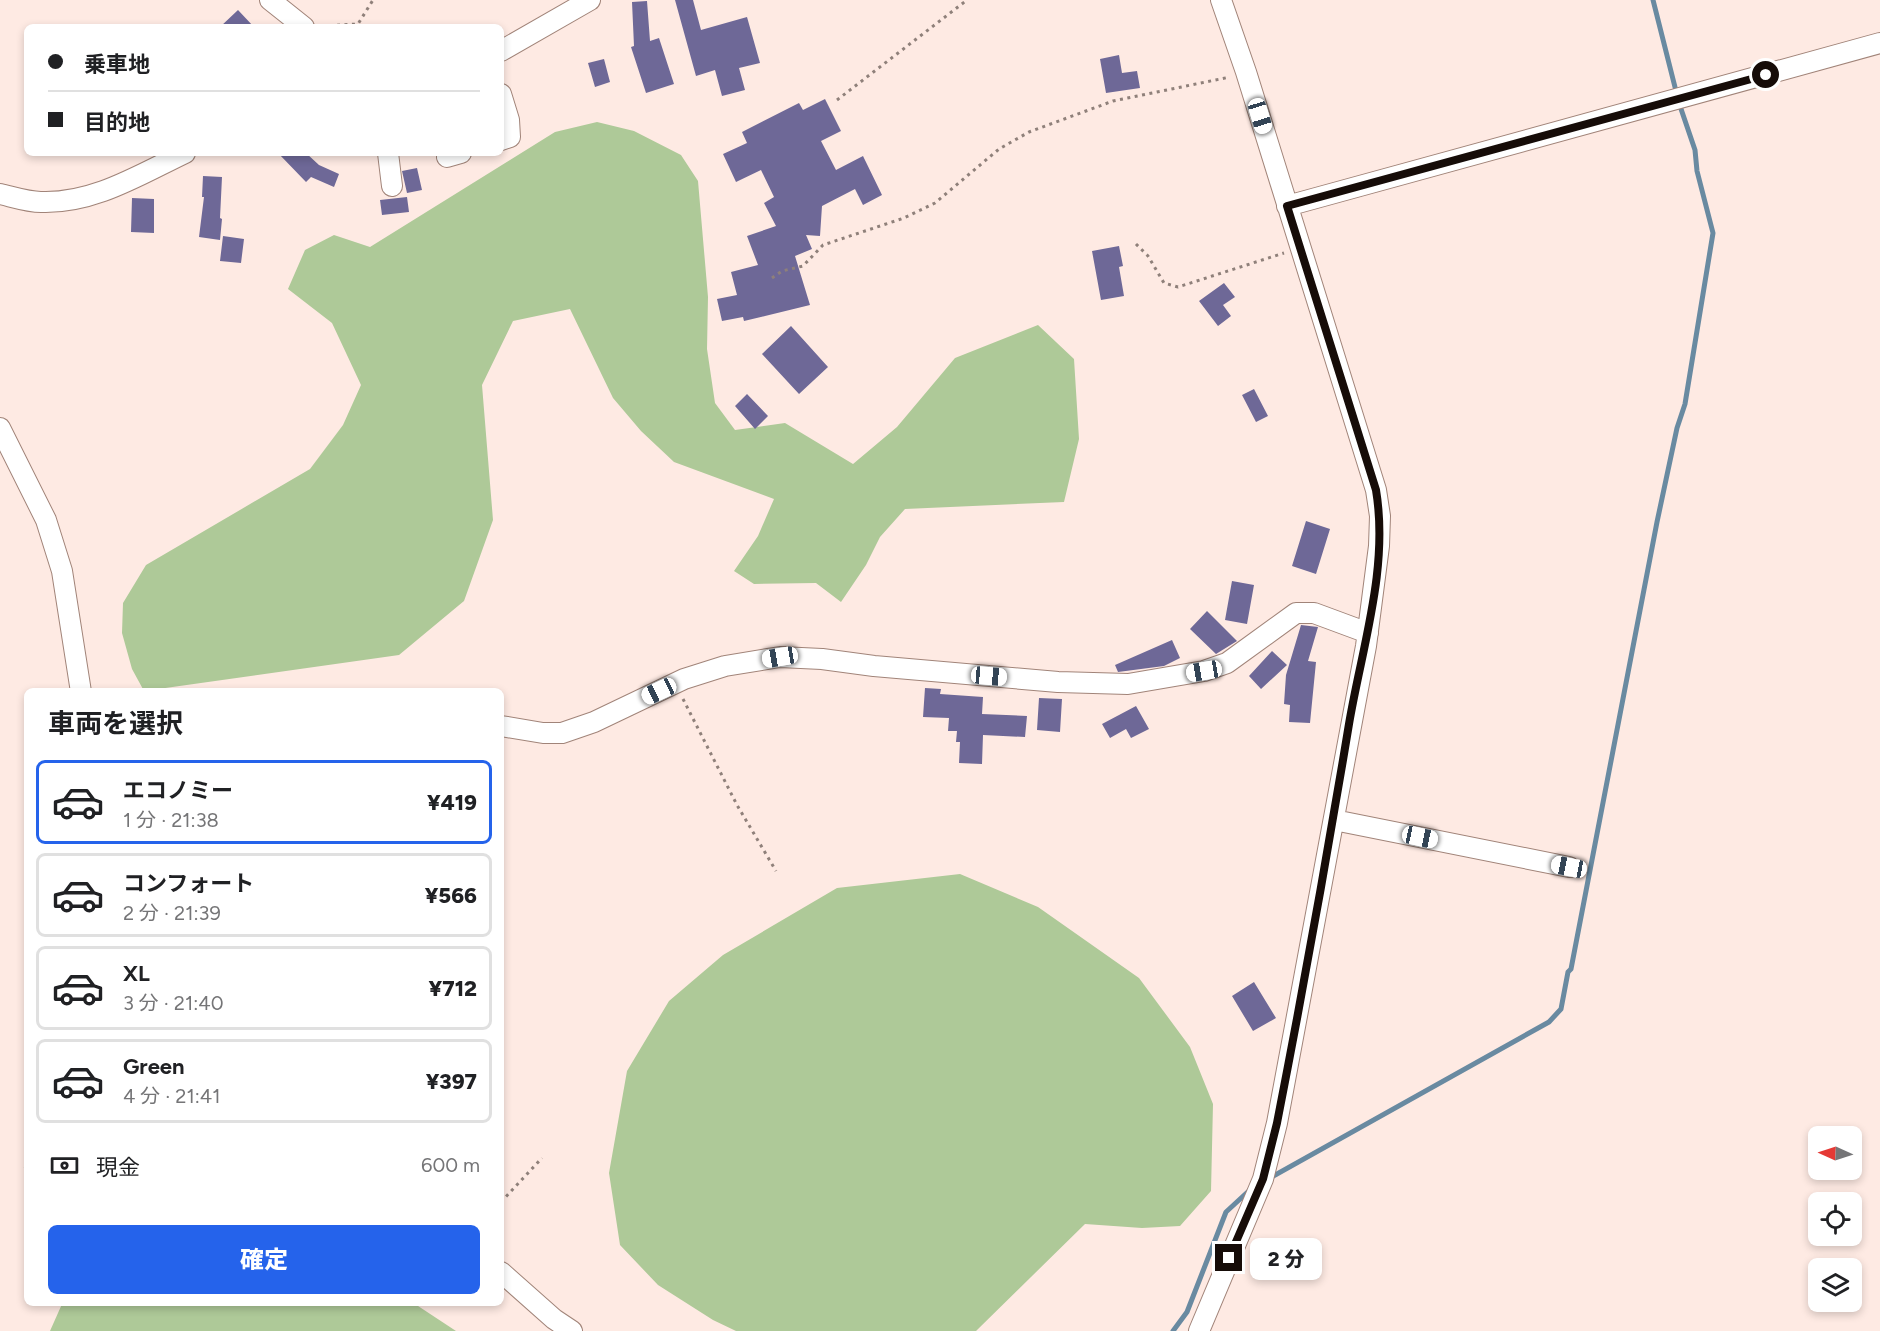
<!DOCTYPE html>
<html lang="ja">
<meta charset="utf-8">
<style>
:root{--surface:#fff;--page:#f6f6f6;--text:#202124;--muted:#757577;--line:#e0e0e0;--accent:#2563eb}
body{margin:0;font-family:Figtree,"Noto Sans JP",sans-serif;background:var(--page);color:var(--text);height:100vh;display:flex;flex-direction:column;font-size:22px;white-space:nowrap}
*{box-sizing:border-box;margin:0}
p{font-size:20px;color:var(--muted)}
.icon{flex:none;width:33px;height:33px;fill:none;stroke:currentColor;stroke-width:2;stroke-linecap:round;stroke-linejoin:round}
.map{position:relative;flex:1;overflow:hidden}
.sheet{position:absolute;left:24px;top:688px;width:480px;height:618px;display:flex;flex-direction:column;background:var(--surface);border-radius:9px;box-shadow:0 3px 9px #0003}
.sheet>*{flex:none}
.top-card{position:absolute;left:24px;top:24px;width:480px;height:132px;border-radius:9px;box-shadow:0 3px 9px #0003;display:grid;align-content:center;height:132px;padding:0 24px;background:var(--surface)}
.needle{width:39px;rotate:273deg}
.controls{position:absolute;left:1808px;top:1126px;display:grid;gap:12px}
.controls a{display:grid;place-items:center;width:54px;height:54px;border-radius:9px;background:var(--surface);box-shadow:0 3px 9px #0003;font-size:30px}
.end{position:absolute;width:27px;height:27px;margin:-14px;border:8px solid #160c08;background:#fff;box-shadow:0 0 0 3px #fff}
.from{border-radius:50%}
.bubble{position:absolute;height:42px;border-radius:9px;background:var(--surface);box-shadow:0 3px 9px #0003;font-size:20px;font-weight:800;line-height:42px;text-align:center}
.car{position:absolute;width:18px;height:36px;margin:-18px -9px;border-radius:8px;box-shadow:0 0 4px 2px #0007;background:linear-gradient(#fff 24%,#345 0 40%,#fff 0 76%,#345 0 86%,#fff 0)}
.top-card b{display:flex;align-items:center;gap:21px;height:57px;font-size:22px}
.top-card b+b{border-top:2px solid var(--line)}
.top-card i{width:15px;height:15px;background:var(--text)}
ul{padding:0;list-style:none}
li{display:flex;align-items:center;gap:18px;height:84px;margin:0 12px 9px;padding:0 12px;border:3px solid var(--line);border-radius:9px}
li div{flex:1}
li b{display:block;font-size:22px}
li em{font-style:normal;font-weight:800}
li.on{border-color:var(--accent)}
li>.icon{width:54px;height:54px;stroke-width:1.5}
h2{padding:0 24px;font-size:27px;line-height:72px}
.pay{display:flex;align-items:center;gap:15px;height:66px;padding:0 24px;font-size:22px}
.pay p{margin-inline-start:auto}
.button{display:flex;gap:12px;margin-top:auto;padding:12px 24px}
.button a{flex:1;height:69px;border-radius:9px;background:var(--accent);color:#fff;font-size:24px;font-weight:800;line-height:69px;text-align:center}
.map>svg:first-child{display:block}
.forest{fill:#aec998}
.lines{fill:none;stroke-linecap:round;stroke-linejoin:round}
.stream{stroke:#698aa1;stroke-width:5}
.building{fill:#6e6897}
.minor-casing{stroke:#a18479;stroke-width:22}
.path{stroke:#8f807a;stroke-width:3;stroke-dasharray:3 4.5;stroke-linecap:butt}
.minor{stroke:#fff;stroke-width:20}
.route{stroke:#160c08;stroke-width:8}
</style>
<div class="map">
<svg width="1880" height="1331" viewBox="0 0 1880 1331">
<rect width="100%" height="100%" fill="#feeae3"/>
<path class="forest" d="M597,122L634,131L681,155L698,181L708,297L707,349L715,403L735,430L785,423L853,464L897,427L955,358L1038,325L1074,359L1079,439L1064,502L905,509L880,537L866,565L841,602L816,583L754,584L734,571L758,536L774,499L674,462L641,431L613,398L570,309L513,321L482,385L493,520L464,601L399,655L144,691L132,669L122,633L123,603L146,565L310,469L343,425L361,385L332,323L288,289L305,250L334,235L370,247L555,132Z
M960,874L1038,907L1139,978L1190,1047L1213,1104L1211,1191L1180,1226L1142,1228L1085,1224L976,1331H736L713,1320L658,1285L620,1245L609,1173L627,1071L669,1001L723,955L837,888Z
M62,1304H415L456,1331H50Z"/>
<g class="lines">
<path class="stream" d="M1268,1179L1549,1022L1561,1009L1568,972L1571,969L1657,522L1677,428L1685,404L1713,233L1697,171L1695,150L1679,103L1653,0
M1173,1331L1187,1312L1226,1212L1252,1188"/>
</g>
<path class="building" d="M675,0H693L701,30L747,17L760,63L739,68L745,90L722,96L715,70L696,76Z
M647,1L650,41L659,38L674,84L646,93L631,47L634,46L632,2Z
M238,10L254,27H220Z
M1119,55L1122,73L1137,71L1140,88L1106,93L1100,59Z
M604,59L610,82L595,87L588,63Z
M825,99L841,131L821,141L836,170L863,156L882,195L863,205L855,189L822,206L820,236L806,235L812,249L795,256L810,305L744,321L743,317L722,321L717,299L737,295L731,272L758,265L747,236L776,226L764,203L774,197L761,170L736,182L723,154L747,143L742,132L799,103L803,110Z
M278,153H306L319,165L339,174L334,187L311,177L306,182Z
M417,168L422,190L407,193L402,171Z
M203,176L222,177L220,218L222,219L220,240L199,237L204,197H202Z
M407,197L409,212L382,215L380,200Z
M132,198L154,199V233L131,232Z
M223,236L244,239L241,263L220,261Z
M1119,246L1123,266L1119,267L1124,296L1101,300L1092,251Z
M1224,283L1235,297L1223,305L1231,316L1218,326L1199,301Z
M791,326L828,367L799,394L762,354Z
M1254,389L1268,416L1256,422L1242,395Z
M747,394L768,416L755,429L735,406Z
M1306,521L1330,529L1316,574L1292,566Z
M1232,581L1254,585L1247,624L1225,620Z
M1207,611L1237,641L1216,654L1190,629Z
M1301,625L1318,627L1308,661L1316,662L1310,723L1289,722L1290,705L1284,704L1286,675Z
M1172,640L1180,658L1164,666L1118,672L1115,665Z
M1272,651L1287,665L1261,689L1249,676Z
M925,688L941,689L940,694L983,697L982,714L1027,716L1025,737L983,735L982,764L959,763L960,742H956L957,731H948L949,718L923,717Z
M1039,698L1062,699L1060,732L1037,730Z
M1136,706L1149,729L1131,738L1126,729L1110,738L1102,724Z
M1254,982L1276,1018L1253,1031L1232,996Z"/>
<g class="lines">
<g class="minor-casing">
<path id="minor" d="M270,0L304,27
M501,51L590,0
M501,94L509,120L510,137L501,140
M388,153L392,186
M447,157L461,153
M0,194C13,197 28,202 41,202C93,204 139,175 185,153
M1287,206L1880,43
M0,428L46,520L62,571L81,692
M501,726L543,733H562L594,722L684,679L725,666L780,657L822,659L874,666L1058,682L1128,684L1204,671L1227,663L1296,613H1314L1368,633
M1334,820L1569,867
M501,1272L554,1319L572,1331
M1199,1331L1263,1179L1277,1123L1366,646L1379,546L1380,516L1376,490L1246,72L1221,0"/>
</g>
<path class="path" d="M322,26L358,24L373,0
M837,100L967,0
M1136,244L1148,256L1164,283L1178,287L1284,253
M772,278L782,271L803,266L823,245L904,218L935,203L999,149L1029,132L1113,101L1230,77
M683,699L737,805L776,871
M25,1168L27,1165
M501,1202L542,1158"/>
<use href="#minor" class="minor"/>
</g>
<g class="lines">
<path class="route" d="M1229,1258L1263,1179L1277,1123C1303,990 1327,857 1349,724C1362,647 1389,568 1376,490L1287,206L1766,75"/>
</g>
</svg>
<div class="controls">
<a><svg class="needle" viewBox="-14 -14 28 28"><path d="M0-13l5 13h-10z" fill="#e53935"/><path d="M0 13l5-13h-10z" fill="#757577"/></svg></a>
<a><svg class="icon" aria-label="locate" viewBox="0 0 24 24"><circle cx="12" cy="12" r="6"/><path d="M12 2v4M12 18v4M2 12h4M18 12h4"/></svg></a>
<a><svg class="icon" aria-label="layers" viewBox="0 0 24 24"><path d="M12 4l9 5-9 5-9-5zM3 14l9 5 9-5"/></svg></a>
</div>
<i class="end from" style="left:1766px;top:75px"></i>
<i class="end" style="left:1229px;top:1258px"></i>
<div class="bubble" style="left:1250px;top:1238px;width:72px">2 分</div>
<i class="car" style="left:1260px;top:116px;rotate:163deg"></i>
<i class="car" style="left:780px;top:657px;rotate:261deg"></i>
<i class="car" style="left:1204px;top:671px;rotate:260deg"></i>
<i class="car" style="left:989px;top:676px;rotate:95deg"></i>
<i class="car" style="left:659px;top:691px;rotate:245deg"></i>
<i class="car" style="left:1420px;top:837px;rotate:102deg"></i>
<i class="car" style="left:1569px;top:867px;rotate:281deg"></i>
<div class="top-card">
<b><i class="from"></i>乗車地</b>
<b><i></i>目的地</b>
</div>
<section class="sheet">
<h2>車両を選択</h2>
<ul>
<li class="on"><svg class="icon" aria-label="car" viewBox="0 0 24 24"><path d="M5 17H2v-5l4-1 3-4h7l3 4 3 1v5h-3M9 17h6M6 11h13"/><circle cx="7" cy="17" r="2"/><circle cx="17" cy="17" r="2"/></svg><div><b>エコノミー</b><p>1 分 · 21:38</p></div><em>¥419</em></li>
<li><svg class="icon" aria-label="car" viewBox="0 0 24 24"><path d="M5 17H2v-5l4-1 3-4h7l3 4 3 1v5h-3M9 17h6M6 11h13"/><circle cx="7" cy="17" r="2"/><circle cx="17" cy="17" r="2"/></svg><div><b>コンフォート</b><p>2 分 · 21:39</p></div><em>¥566</em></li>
<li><svg class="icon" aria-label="car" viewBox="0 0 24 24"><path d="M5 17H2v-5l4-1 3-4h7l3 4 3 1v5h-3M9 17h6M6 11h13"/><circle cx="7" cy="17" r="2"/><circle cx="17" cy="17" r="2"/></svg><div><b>XL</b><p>3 分 · 21:40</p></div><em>¥712</em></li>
<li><svg class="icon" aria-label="car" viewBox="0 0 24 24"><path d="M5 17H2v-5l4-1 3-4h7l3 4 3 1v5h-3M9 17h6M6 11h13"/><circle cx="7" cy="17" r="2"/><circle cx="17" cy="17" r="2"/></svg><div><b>Green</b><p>4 分 · 21:41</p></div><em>¥397</em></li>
</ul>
<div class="pay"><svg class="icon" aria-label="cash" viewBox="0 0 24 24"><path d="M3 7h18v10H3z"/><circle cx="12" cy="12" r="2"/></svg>現金<p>600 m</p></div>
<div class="button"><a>確定</a></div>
</section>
</div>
